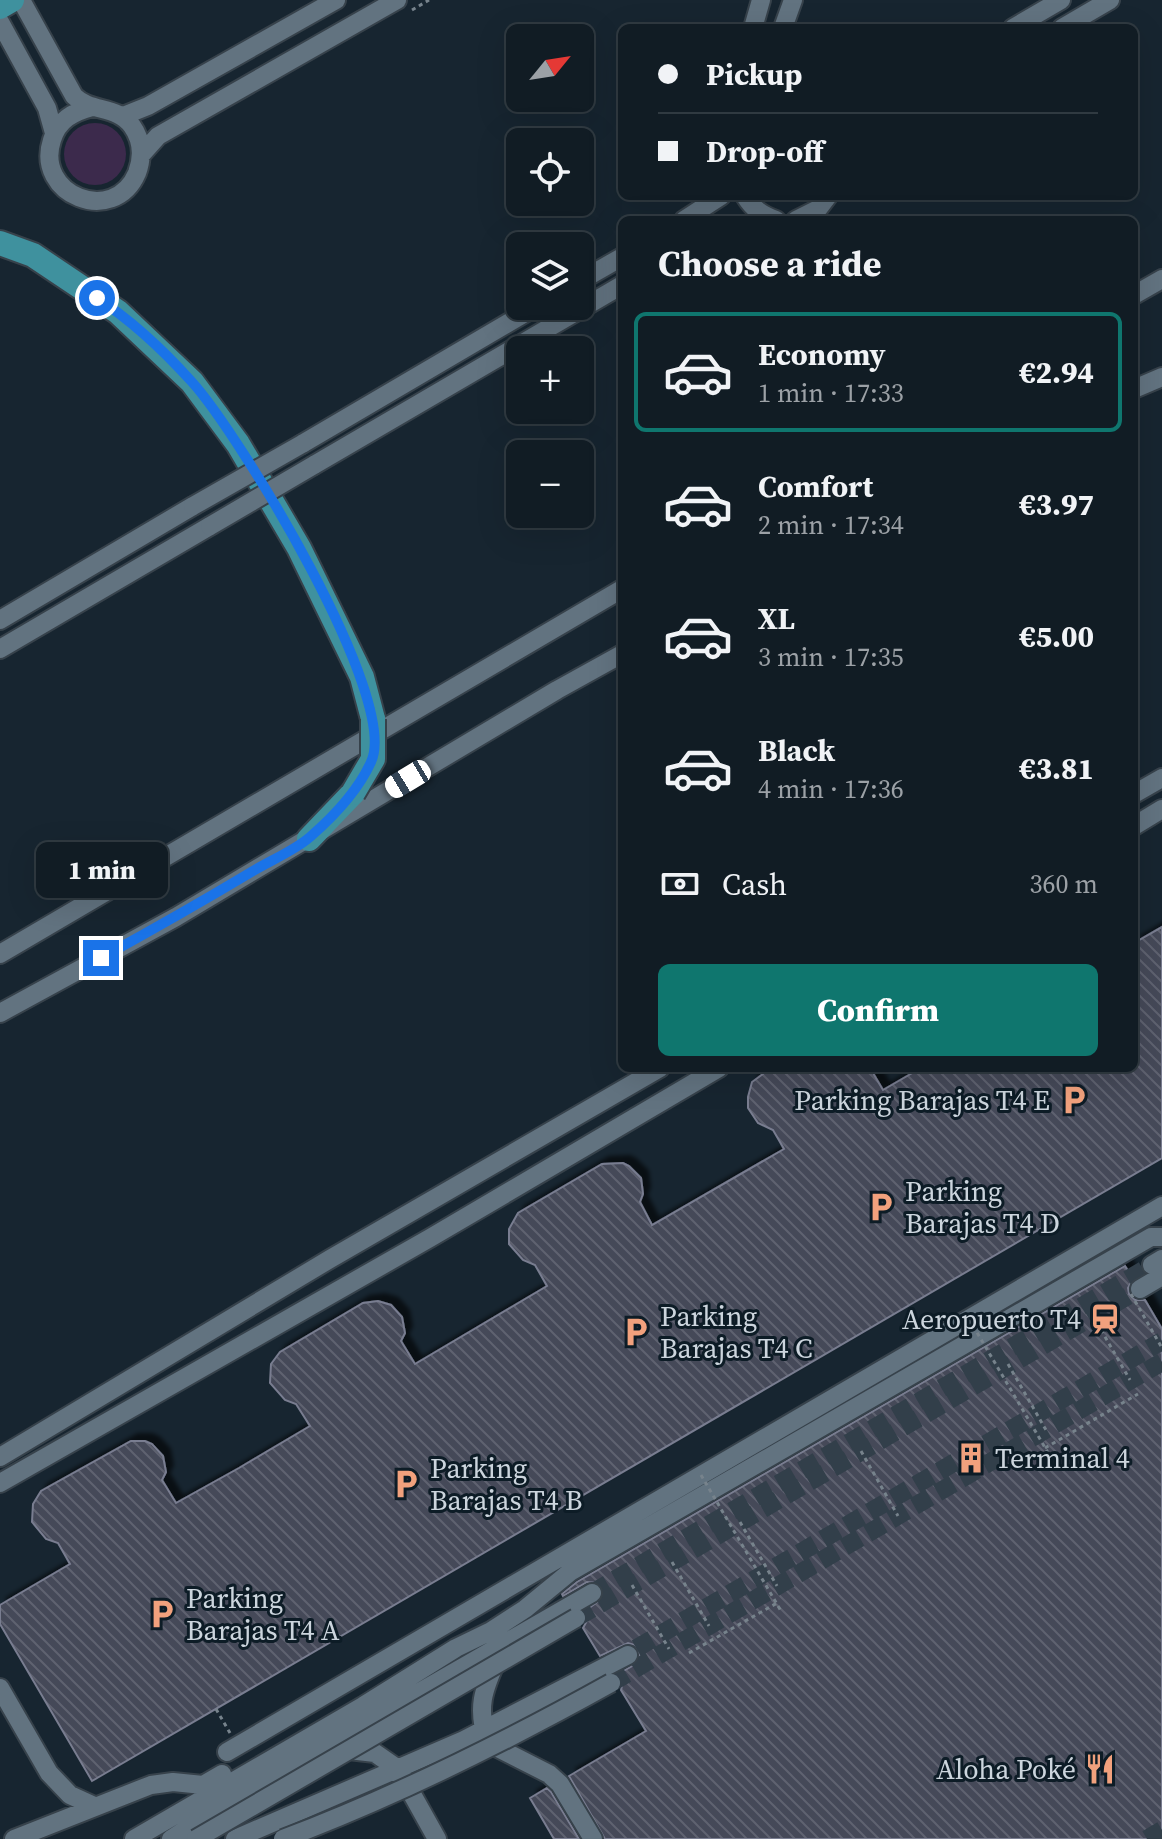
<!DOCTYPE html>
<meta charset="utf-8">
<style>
:root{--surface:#111c24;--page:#1e2931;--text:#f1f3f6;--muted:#9ca1a6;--line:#303a41;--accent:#0f766e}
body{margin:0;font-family:"Source Serif 4",serif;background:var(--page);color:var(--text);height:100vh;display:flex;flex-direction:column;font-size:30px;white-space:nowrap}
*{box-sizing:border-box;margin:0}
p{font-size:26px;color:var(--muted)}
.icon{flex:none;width:44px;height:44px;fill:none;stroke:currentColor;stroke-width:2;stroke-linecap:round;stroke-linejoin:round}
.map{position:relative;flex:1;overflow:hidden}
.drawer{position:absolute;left:618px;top:216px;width:520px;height:856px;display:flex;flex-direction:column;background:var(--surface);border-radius:12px;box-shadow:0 8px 32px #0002,0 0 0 2px var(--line)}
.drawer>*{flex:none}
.top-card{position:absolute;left:618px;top:24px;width:520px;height:176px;border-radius:12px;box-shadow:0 8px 32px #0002,0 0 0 2px var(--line);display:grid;align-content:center;height:176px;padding:0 40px;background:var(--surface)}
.needle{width:52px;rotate:60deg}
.tools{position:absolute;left:506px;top:24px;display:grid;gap:16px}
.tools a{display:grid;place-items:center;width:88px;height:88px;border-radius:12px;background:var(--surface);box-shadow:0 8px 32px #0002,0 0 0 2px var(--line);font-size:40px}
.end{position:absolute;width:36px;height:36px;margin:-18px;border:10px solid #1a73e8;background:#fff;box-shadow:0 0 0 4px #fff}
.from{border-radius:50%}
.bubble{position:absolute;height:56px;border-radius:12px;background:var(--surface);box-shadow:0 8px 32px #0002,0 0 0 2px var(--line);font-size:26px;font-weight:800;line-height:56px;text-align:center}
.car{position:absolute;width:24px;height:48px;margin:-24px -12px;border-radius:10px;box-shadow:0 0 6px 2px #0007;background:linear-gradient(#fff 24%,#345 0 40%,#fff 0 76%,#345 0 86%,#fff 0)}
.top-card b{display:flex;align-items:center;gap:28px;height:76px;font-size:30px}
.top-card b+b{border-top:2px solid var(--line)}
.top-card i{width:20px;height:20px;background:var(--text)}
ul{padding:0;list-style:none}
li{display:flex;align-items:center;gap:24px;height:120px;margin:0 16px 12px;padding:0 24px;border:4px solid transparent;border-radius:12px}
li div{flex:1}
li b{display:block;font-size:30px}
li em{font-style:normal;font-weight:800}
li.current{border-color:var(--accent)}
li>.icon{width:72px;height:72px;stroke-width:1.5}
h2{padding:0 40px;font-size:36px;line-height:96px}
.pay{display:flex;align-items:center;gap:20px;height:88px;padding:0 40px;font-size:30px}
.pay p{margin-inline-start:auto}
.primary-button{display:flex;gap:16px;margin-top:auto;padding:16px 40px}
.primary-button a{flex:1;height:92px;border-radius:12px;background:var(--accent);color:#fff;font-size:32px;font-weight:800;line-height:92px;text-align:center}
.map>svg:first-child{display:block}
.garden{fill:#3c2a4c}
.building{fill:url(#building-back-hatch);stroke:#797d90;stroke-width:2;filter:url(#shadow)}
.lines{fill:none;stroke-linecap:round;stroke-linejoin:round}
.minor-tunnel{stroke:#323f4a;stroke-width:18;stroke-dasharray:18 9;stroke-linecap:butt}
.minor-casing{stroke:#37424b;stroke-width:22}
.highway-casing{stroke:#37424b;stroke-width:28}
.path{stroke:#77838c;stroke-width:3;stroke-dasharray:4 4;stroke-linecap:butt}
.minor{stroke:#627380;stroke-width:18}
.highway{stroke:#3f919e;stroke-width:24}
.minor-bridge-casing{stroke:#37424b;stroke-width:22;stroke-linecap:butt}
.highway-bridge-casing{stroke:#37424b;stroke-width:28;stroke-linecap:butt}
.path-bridge{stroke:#77838c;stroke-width:3;stroke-dasharray:4 4;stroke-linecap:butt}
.minor-bridge{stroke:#627380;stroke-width:18}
.highway-bridge{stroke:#3f919e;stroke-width:24}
.route{stroke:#1a73e8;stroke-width:10}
.labels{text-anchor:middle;stroke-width:6;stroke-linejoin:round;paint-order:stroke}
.poi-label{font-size:28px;fill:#ccd5dd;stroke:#0d1c26;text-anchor:start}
</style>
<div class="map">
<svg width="1162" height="1839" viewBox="0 0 1162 1839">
<defs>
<pattern id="building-back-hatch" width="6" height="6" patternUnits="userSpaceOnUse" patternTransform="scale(2)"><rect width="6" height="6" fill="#444858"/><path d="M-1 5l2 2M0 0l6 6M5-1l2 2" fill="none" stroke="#5e6270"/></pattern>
<filter id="shadow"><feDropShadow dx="7" dy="-7" stdDeviation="2" flood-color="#0009"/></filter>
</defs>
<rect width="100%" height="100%" fill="#172530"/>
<path class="garden" d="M64 154a31 31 0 1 1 62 0a31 31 0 1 1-62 0Z"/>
<path class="building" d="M1162,927V1158L92,1781L0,1624V1605L70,1564L58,1543L46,1539L32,1522L33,1504L41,1491L131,1441H145L152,1444L163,1456L166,1472L162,1480L176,1503L239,1468L310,1426L296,1404L285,1400L270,1383L271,1364L280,1352L363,1303L378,1301L391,1305L402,1317L405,1333L401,1341L415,1364L547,1286L535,1265L523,1260L509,1244V1229L518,1213L602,1164L623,1163L629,1166L641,1178L643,1194L640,1202L652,1225L784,1149L773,1130L758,1123L748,1108V1097L752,1082L771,1068H870L883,1090L921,1068H1134V943Z
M1125,1266L1133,1279L1128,1288L1129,1294L1135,1300H1145L1162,1329V1839H605L569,1776L646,1731L621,1690L623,1682L618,1674L634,1665L640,1655L635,1645L628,1643L600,1656L583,1628L588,1619L585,1611L603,1598L604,1592L599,1583L587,1582L563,1596L562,1594L577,1582Z
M547,1788L551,1792L579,1839H554L530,1798Z"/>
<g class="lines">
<path class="minor-tunnel" d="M592,1593L1152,1265
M576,1618L1140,1289
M613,1662L1162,1341
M611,1683L1162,1362
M1147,1839L1162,1830"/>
<g class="minor-casing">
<path id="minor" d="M21,0L74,96C91,113 117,105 132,126C142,140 143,157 137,173C114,227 34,195 52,140C58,120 73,112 92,107
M0,22L47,108L54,133
M753,28L761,0
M783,28L793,0
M1013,28L1061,0
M1062,28L1110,0
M123,116L148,106L336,0
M141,155L158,136L397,0
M745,196C753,209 762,215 776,220
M684,220L721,196
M796,220L818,209L828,196
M580,281L622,257
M1134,295L1162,279
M1134,389L1162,377
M302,444L537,306
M314,465L622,285
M0,620L193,506
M0,649L210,526
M1134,794L1162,778
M1134,826L1162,809
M0,954L622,589
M0,1013L176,917L557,690L622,654
M1152,1265L1162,1259
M1140,1289L1162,1276
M0,1457L330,1259L660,1068
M0,1483L430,1238L719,1068
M498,1657C483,1690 476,1708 488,1743L549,1774L560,1784L593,1839
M0,1688L49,1773L70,1795L94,1806
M340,1749L375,1753L398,1769L437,1839
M227,1752L1162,1206
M14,1839L151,1785L173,1782L203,1785L222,1774
M134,1839L363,1706L456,1648L491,1631L525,1609L570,1572L1151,1237H1162
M171,1839L230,1801L592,1593
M235,1839L464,1740L628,1655"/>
</g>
<g class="highway-casing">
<path id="highway" d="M0,7L12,0
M0,243L33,255L118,312L192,382L238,444L299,548L362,677L373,719
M309,839L353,793"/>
</g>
<path class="path" d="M412,10L429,0
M1045,1448L1138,1394
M689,1653L777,1603
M216,1709L230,1733"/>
<use href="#minor" class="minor"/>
<use href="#highway" class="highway"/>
<g class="minor-bridge-casing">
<path id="minor-bridge" d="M193,506L302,444
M210,526L314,465
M196,1839L576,1618
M283,1839C397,1796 505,1742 611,1683"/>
</g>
<g class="highway-bridge-casing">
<path id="highway-bridge" d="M353,793L373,759V719"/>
</g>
<path class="path-bridge" d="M1131,1294L1162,1348
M1093,1316L1130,1380
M969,1319L1050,1456
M1008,1364L1046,1430
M861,1451L898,1516
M701,1475L781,1611
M740,1522L777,1586
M672,1562L709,1626
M632,1585L669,1649"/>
<use href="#minor-bridge" class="minor-bridge"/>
<use href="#highway-bridge" class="highway-bridge"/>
</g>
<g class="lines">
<path class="route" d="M97,298C131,320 164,351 192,382C239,434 401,699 371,762C358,791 333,817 310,837C294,851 271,860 253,871C203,901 152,930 101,958"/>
</g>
<defs>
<g id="parking-bare" transform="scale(2.4)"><path d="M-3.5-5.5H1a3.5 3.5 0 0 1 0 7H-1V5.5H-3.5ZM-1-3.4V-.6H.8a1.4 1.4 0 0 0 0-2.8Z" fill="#f1a17d" stroke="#0d1c26" stroke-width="2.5" paint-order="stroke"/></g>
<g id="station-bare" transform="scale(2.4)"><path d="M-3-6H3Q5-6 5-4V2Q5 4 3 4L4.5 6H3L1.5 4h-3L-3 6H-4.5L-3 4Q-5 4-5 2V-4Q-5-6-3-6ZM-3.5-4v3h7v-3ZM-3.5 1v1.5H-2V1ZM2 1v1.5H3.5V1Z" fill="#f1a17d" stroke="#0d1c26" stroke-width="2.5" paint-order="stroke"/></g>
<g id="building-bare" transform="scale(2.4)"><path d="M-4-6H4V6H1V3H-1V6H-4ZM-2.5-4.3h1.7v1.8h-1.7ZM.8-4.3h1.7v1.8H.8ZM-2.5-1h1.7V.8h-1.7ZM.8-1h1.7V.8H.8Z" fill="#f1a17d" stroke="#0d1c26" stroke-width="2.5" paint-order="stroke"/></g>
<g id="restaurant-bare" transform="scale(2.4)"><path d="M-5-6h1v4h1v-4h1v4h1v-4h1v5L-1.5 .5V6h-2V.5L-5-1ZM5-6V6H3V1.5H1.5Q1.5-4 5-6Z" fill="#f1a17d" stroke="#0d1c26" stroke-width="2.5" paint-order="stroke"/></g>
</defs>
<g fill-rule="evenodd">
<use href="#parking-bare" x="1074" y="1100"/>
<use href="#parking-bare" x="881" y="1207"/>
<use href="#station-bare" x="1105" y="1319"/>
<use href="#parking-bare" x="636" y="1332"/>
<use href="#building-bare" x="971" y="1458"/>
<use href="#parking-bare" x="406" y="1484"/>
<use href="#parking-bare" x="162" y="1614"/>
<use href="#restaurant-bare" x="1100" y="1769"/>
</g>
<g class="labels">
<g class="poi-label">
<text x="1050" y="1110" text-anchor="end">Parking Barajas T4 E</text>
<text x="905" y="1201">Parking<tspan x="905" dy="32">Barajas T4 D</tspan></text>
<text x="660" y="1326">Parking<tspan x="660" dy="32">Barajas T4 C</tspan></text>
<text x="1081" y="1329" text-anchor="end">Aeropuerto T4</text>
<text x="995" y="1468">Terminal 4</text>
<text x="430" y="1478">Parking<tspan x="430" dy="32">Barajas T4 B</tspan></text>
<text x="186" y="1608">Parking<tspan x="186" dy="32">Barajas T4 A</tspan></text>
<text x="1076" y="1779" text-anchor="end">Aloha Poké</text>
</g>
</g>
</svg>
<div class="tools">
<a><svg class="needle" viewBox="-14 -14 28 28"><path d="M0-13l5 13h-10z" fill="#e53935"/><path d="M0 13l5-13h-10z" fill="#9ca1a6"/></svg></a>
<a><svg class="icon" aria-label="locate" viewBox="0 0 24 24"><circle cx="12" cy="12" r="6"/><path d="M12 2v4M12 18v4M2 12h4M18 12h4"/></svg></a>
<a><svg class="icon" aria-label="layers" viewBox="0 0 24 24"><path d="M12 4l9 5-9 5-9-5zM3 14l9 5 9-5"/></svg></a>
<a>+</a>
<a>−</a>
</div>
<i class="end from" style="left:97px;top:298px"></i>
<i class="end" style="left:101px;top:958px"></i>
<div class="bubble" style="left:36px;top:842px;width:132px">1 min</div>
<i class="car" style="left:408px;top:779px;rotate:239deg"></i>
<div class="top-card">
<b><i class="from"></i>Pickup</b>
<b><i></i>Drop-off</b>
</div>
<section class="drawer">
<h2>Choose a ride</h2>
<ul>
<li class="current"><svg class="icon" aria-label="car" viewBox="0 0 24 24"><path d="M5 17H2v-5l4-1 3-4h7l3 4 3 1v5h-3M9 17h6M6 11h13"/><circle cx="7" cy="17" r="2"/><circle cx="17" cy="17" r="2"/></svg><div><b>Economy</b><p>1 min · 17:33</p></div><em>€2.94</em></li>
<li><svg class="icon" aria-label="car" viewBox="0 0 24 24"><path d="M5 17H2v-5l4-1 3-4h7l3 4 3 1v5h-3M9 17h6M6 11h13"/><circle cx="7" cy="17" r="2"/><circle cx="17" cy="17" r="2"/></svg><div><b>Comfort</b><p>2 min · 17:34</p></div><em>€3.97</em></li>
<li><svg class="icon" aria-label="car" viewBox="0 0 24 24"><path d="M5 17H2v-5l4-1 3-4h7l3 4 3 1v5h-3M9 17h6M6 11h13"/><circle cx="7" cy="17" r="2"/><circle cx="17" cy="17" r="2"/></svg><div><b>XL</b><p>3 min · 17:35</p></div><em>€5.00</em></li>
<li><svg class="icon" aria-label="car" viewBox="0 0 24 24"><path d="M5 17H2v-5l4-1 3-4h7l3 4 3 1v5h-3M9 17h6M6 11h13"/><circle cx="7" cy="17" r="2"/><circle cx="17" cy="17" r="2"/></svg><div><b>Black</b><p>4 min · 17:36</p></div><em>€3.81</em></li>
</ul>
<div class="pay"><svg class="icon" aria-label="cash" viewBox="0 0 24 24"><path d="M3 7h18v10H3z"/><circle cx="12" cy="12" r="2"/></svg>Cash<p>360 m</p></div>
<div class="primary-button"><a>Confirm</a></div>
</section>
</div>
